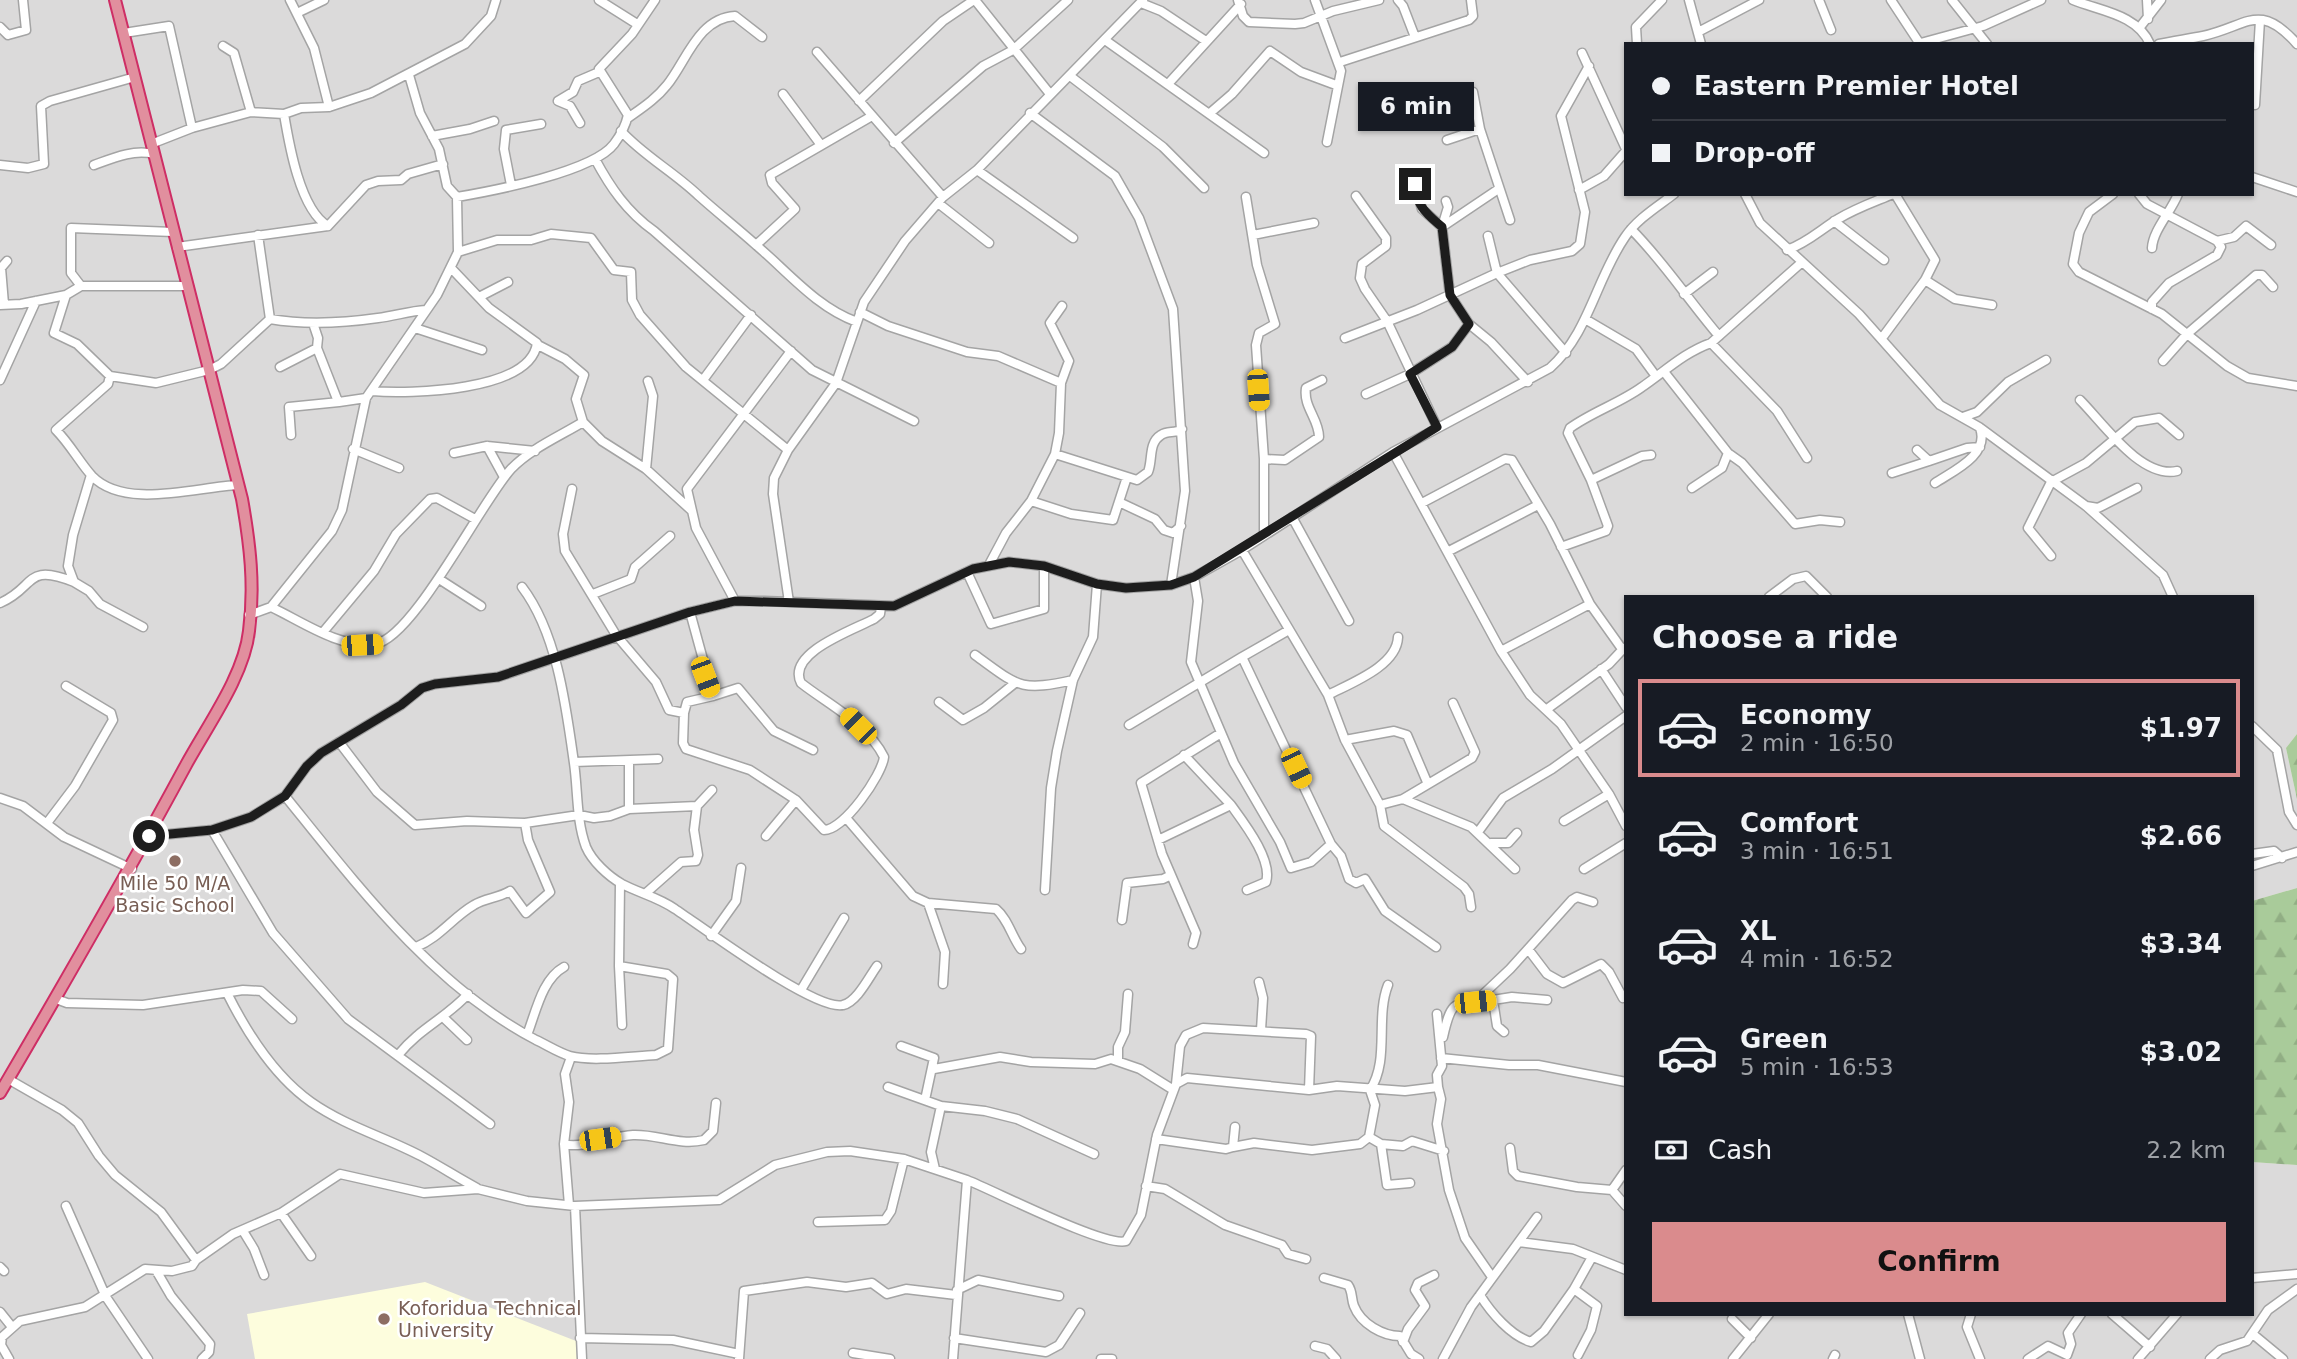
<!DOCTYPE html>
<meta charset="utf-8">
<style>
:root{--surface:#171b24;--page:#242831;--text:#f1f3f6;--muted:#9ea1a6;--line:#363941;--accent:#da8b8d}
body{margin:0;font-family:"DejaVu Sans",sans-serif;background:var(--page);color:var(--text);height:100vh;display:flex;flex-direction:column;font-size:26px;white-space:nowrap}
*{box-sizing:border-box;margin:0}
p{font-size:23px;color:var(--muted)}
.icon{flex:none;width:38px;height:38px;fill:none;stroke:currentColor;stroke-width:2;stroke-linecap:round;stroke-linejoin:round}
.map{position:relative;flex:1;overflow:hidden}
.details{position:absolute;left:1624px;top:595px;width:630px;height:721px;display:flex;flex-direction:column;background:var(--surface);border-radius:0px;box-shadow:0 2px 5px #0004}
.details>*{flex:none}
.hud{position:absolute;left:1624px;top:42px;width:630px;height:154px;border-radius:0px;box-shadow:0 2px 5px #0004;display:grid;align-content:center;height:154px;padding:0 28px;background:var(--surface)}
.end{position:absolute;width:32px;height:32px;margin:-16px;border:9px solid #1d1d1d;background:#fff;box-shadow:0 0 0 4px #fff}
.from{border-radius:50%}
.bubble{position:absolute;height:49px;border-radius:0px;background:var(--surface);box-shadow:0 2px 5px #0004;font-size:23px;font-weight:700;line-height:49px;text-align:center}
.car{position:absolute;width:21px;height:42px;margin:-21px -10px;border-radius:9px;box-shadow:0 0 5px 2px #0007;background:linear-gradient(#f5c518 24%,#345 0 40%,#f5c518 0 76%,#345 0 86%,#f5c518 0)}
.hud b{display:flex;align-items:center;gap:24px;height:66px;font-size:26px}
.hud b+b{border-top:2px solid var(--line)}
.hud i{width:18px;height:18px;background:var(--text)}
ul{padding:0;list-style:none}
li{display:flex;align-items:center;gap:21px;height:98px;margin:0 14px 10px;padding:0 14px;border:4px solid transparent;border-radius:0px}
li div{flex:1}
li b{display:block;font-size:26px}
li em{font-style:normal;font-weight:700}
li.on{border-color:var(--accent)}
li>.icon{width:63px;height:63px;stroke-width:1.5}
h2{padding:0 28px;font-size:32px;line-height:84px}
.pay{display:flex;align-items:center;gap:18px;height:77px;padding:0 28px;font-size:26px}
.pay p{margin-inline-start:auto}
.cta{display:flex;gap:14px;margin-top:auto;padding:14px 28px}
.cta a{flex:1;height:80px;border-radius:0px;background:var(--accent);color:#111;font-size:28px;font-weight:700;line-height:80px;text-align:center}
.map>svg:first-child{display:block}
.residential{fill:#dbdada;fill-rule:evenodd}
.education{fill:#fdfddd}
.forest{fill:url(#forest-firs)}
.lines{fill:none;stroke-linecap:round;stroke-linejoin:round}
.minor-casing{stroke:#a4a4a4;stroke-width:11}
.highway-casing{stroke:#ce2e65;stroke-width:14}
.minor{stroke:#fff;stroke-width:8}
.highway{stroke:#e18f9e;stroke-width:10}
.route{stroke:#1d1d1d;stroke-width:9}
.education-dot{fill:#8d6e63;stroke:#fff;stroke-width:2.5}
.labels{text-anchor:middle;stroke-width:5;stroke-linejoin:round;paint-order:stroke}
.education-label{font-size:19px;fill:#785e54;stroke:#fff}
</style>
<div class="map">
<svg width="2297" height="1359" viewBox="0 0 2297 1359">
<defs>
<pattern id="forest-firs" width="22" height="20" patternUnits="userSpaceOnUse" patternTransform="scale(1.75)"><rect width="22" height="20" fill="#a9cb9a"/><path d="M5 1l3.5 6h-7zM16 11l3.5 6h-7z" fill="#91ae84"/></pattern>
</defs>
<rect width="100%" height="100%" fill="#eeeae3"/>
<path class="residential" d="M0,0H111L238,504L247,579L245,617L238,655L220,698L88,934L0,1081Z
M119,0H2297V734L2286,748L2297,799V888L2252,901V597H1626V1314H2252V1162L2297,1165V1359H0V1100L222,716L251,637L249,519ZM1626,44H2252V194H1626Z"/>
<path class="education" d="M425,1282L576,1341L577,1359H255L247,1314Z"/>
<path class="forest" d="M2297,734V799L2286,748Z
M2297,888V1165L2252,1162V901Z"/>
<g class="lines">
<g class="minor-casing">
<path id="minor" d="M290,0L314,48L329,107
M599,0L637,24
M975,0L1050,94
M1238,0L1243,16L1249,22L1295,24L1304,23L1333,11L1379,0
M1315,0L1341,71L1327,142
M1398,0L1403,6L1415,37
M1689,0L1701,44
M1819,0L1831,30
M1891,0L1920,44
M1952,0L1987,44
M2073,0C2100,11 2137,14 2150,44
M2147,0L2148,19
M1141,3L1161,11L1206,41
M297,13L324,0
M0,27L8,35L26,30L23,0
M2140,27L2161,0
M1700,31L1759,0
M124,33L169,26L192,128
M1105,40L1264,153
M1637,44L1636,27L1662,0
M1917,44L1983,26L2041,0
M2159,44C2173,41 2188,39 2203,36C2248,26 2259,1 2297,44
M223,46L234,53L251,112
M817,52L943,197
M1582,53L1626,149
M1340,62L1469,20L1473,16L1471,0
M409,75L420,113L439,149L447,186L457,197
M1070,76L1163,147L1204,188
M1168,84L1241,4
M1473,92L1480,129
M783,94L821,145
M859,101L943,21L974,0
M2255,105L2260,20
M1030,113L1115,176L1139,218L1173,309L1185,491L1171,585
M1210,113L1232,94L1270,51L1301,72L1336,85
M284,114C289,144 300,210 328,226
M628,118C642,108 656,99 667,85C686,62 698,18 735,16L762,37
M580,123L570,106L558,101L573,92L578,81L599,72
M621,131C644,156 674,172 699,196C718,213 737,228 756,245C788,272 816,307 857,322
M432,136L470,129L494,121
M1447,140L1480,129L1510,220
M894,143L983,66L1013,50L1068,0
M151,144L192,128L251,112L284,114L301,108L329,107L371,93L465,44L491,16L496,0
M595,159C610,187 627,212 654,231L812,370L914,421
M0,165L28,168L44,164L41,106L50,101L135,77
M94,165C113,158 133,149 154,154
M977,170L1073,238
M2252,177L2297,192
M1415,184L1422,209L1442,227L1448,207L1446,201
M511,185L504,149L506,130L541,124
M1497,190L1442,227L1450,295L1469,324L1491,342L1528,382
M1579,190L1604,176L1626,151
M1745,194L1760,223L1859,314L1940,405L1979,427L2086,506L2163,575L2173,597
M2113,194L2089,212L2079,233L2073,264L2079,272L2162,314L2227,366L2248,378L2297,386
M2139,194L2147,204L2217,241L2221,247L2217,255L2169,283L2152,302V309
M1356,196L1386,238V246L1362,264L1360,278L1365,289L1387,321L1437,427
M1246,197L1257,265L1275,324L1259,333L1256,345L1264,459V535
M938,203L989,243
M1834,221L1884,260
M1631,229C1664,262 1689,301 1719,336
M258,235L270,319
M1253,235L1314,223
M2217,241L2234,237L2246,226L2271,245
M756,245L795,209L772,183L770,175L872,116
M177,247L328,226L366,185L378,181L401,180L408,174L443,164
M2152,248C2153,230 2171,212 2178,194
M1787,250C1807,243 1820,230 1838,219C1856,208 1874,202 1893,194
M458,252L497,240H531L551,234L591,238L614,270L631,272L632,300L640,315L686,367L788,450
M1925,280L1955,299L1992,305
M81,286L71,273V228L173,232
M1684,294L1713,272
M66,295L54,333L77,344L110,376L156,383L209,370L221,364L270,319C305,325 343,323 378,318C395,316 409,311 426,310
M479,297L508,282
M4,304L1,268L7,261
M0,305L21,304L66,295L81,286H186
M860,312L888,326L967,352L998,356L1061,383
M1585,319L1636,349L1655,375
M313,323L318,338L317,348L337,399L339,402L366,398
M415,328L482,350
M1345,338L1417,310L1497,273L1488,236
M1882,338L1925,280L1935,260L1895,194
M1711,343L1777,411L1807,458
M538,345L565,359L584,375L576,399L583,422L602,441L646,469L691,510
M1566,353L1497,273L1530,260L1572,251L1580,244L1585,212L1561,116L1589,66
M2163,361L2187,334L2256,275H2262L2273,287
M280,367L317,348
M1665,373L1728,453L1742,463L1795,524L1820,520L1840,522
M110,376L108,384L56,430C70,444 80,463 92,476C125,510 196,487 238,485
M0,380L36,301
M703,380L751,315
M372,391C409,394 531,392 537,343L489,308L451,268
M1366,394L1410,374L1452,347L1469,324
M2080,400C2103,423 2141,479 2177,471
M1963,417L1977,412L2008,382L2046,360
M291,435L289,407L339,402
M487,446L504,477
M353,449L399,468
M1917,450L1929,461L1967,448L1980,447
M1393,452L1501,651L1530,695L1561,724L1609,794L1626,826
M454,453L487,446L535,451
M1055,454L1137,480L1148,472C1153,460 1148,443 1161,435C1168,430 1175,434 1182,429
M1264,459L1285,460L1319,437C1319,419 1303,407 1306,388L1322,380
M646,469L653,396L648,381
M1892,473L1929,461
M91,475L73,535L68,566L74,582L89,591L100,604L143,627
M1591,480L1642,456L1651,455
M1935,483C1953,471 1990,455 1980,428
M1692,488L1722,468L1728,453
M572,489L563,534L565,551L616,635L656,682L669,710L684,713L687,702L713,696
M1031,501L1071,514L1113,520L1127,477
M1119,502L1155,519L1164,530L1173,533L1181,526
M1422,503L1505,459L1512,460L1550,524L1590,604L1622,649
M2086,506L2098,508L2137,488
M1292,517L1349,621
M1561,547L1606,531L1608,526L1591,480L1568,433L1570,428C1592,412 1620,403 1642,387C1664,372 1685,352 1711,343L1801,263
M1242,550L1328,695L1345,740L1380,805L1384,826L1464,887L1469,894L1471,907
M1449,551L1538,505
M2051,556L2028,528L2051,482L2086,463L2135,422L2159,418L2179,435
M990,563L1006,533L1031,501L1055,454L1059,433L1061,383L1069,361L1050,323L1062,306
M967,572L991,624L1044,609V566
M1194,577L1198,601L1191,662L1234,763L1280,842L1291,868L1311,862L1331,844
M439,579L481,606
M522,587C557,633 566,706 574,763C578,790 576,820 586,847C592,861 608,876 622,884C639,893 658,897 675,909C701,926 816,1012 843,1005C857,1002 869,977 877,966
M593,594L631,579L635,567L670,536
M1769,597L1793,579L1806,576L1827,597
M735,601L696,528L687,489L791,351
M789,602L773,494L774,478L788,450L836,383L864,302L905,241L943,197L977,170L1143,0
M0,603C36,588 24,562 74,582
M271,607C301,621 340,649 375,644C413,639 481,502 511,469C530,449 560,436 583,422
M690,612L713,696L738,688L774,731L813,750
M249,615L271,607L332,531L342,510L366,398L437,295L458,252L457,197C492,191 593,172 614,144C620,136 626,124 628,115L599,69L632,34L655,0
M324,631L374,571L396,534L430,499L437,498L475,519
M1501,651L1590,604
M975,655C1018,686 1019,692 1073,680
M1242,657L1289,630
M1601,669L1626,707
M1328,695C1351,683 1397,666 1398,637
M939,702L963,720L984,708L1015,683
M1547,709L1609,664L1624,648
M684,713L683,743L686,749L750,770L796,800
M1129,725L1242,657L1331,844L1341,856L1349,879L1356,883L1365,879L1385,911L1436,947
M2252,726L2277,750L2289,812L2297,825
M1345,740L1394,731L1407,735L1427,782
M339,742L377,792L415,825L467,821L525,823L579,815L594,818L610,816L629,809L697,806L712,790
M574,762L658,759
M285,796C357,885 433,986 536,1040C547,1045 559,1053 570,1056C592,1062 633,1056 656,1055L668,1049L673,979L667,974L619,966L620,883
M0,798L23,806L64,837L132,869
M1403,799L1471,827L1515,869
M1231,805C1244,823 1273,860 1266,882L1247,890
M1380,805L1403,799L1472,758L1475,752L1453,703
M629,809V761
M847,819L913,896L928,903L996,909C1008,919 1012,937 1021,949
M1564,821L1609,794
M47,823L75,786L113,720L111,713L66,686
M212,830L273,933L348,1019L490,1124
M1478,832L1503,798L1552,769L1626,716
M149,836L212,830L251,817L285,796L307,766L321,753L401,705L422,688L435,684L498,677L690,612L735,601H764L894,606L973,569L1009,562L1044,566L1097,584L1126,588L1171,585L1194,577L1242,550L1393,452L1550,368C1589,333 1596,279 1625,237C1637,219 1657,207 1674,194
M766,836L796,800L824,830C844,830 882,775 884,757C867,723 829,705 801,683C786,653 853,630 874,619L880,614L881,607
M1158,840L1231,805L1184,755
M1491,843H1508L1517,833
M2252,854L2274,851L2282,858
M2252,866L2297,852
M1584,869L1626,843
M1045,890L1051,788L1057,751L1073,680L1093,637L1097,584
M646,893L681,862L696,861L698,855L694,830L697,806
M928,903L945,952L943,984
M1122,920L1127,883L1163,879L1171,875
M711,936L736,901L741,868
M1193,944L1196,933L1162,854L1141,783L1221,733
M416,947C439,938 453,917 474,905C485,898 499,898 510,891L526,913L550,892L528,840L525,823
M1528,949L1547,974L1563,983L1601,964L1609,972L1623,998
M619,966L622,1025
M1259,982L1263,998L1261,1030
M801,990L844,918
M227,993C247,1033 274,1076 311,1102C345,1126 385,1137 421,1156C440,1166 458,1178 477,1188
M56,999L67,1003L143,1005L243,990L261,991L292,1019
M1493,1000L1512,997L1547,1000
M1475,1002L1510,969L1572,900L1577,897L1593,902
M443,1017L467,1040
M527,1035C536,1012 542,979 564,967
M1443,1037C1452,997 1454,1004 1493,1000L1497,1026L1504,1032
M901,1046L934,1058L925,1100
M399,1054C419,1029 446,1018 468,994
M571,1057L565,1074L569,1102L564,1144C581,1149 612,1136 633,1135C658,1134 679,1146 704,1140L713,1131L716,1103
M1441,1058L1509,1065H1538L1626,1082
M1118,1061V1047L1125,1032L1128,994
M934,1069L1000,1057L1031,1062L1095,1064L1111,1059L1140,1069L1172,1089
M8,1079L62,1110L78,1123L99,1156L115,1175L161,1212L196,1260L233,1234L281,1213L340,1174L424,1193L478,1189L527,1201L575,1206L719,1200L775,1165L827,1152L850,1151L904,1159L967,1180
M1176,1084L1187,1078L1309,1090L1337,1086L1405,1091L1438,1087L1437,1075L1442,1066L1437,1014
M888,1087L941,1106L985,1111L1017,1119L1094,1154
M1438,1087L1441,1099L1437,1124L1449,1190L1465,1238L1492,1277
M1369,1137L1381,1144L1387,1185L1410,1183
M1156,1139L1226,1149L1233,1147L1235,1127
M564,1144L569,1205
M1381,1144L1403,1146L1412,1141L1444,1151
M1233,1147L1254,1143L1312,1150L1360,1144L1369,1137L1375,1105L1370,1090C1390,1060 1375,1018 1388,985
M1510,1148L1513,1171L1518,1176L1577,1187L1612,1190L1626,1170
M935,1169L931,1152L941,1106
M1146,1186L1165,1189L1225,1225L1282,1245L1288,1254L1306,1259
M1612,1190L1626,1206
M66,1206L106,1297L148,1359
M575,1206L582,1359
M281,1213L311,1256
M818,1222L885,1220L891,1211L904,1159
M243,1231L254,1249L264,1275
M1519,1242L1573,1249L1626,1270
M0,1267L4,1271
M157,1272L171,1296L210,1344L209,1352L202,1359
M1324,1278L1348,1285C1353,1292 1351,1299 1354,1306C1361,1324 1383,1336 1400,1336L1411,1354L1419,1359
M2252,1278L2297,1274
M1574,1289L1592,1257
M957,1290L978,1280L1059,1296
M1480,1295C1491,1313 1511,1336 1531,1342L1544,1331L1574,1289L1597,1306L1591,1330L1578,1355
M0,1312L12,1327
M1908,1314L1920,1359
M1971,1314L1967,1327L1980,1359
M2112,1314L2150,1347
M1732,1319L1751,1338
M2254,1335L2283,1359
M580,1338L673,1340L739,1354
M954,1338L1046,1352L1059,1345L1080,1313
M1403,1342L1408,1329L1425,1306L1415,1290L1418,1283L1434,1275
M1315,1346L1327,1349L1336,1359
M853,1353L890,1359
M9,1359L1,1345L2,1337L20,1321L85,1307L145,1269L172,1271L192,1266L196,1260
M739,1359L744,1291L807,1282L846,1287L872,1283L887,1294L906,1289L956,1295
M953,1359L967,1180C995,1191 1106,1248 1126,1241L1141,1215L1157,1135L1176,1084L1180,1046L1186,1035L1203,1028L1306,1034L1311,1036L1309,1090
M1101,1359H1112
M1443,1359L1471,1307L1537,1217
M1733,1359L1769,1314
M1833,1359L1835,1355
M2028,1359L2048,1346L2067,1355L2071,1344L2068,1333L2081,1314
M2138,1359L2177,1314
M2210,1359L2220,1350L2247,1341L2268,1310L2297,1289"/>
</g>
<g class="highway-casing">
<path id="highway" d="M0,1093C64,984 126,876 186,765C207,726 244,676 249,631C255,586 250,544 242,499L115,0"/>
</g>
<use href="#minor" class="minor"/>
<use href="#highway" class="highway"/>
</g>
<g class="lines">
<path class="route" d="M149,836L212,830L251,817L285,796L307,766L321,753L401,705L422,688L435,684L498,677L690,612L735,601L894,606L973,569L1009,562L1044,566L1097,584L1126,588L1171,585L1194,577L1437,427L1410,374L1452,347L1469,324L1450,295L1442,227C1426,213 1417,207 1415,184"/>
</g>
<g class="education-dot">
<circle cx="175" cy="861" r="7"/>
<circle cx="384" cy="1319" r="7"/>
</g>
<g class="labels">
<g class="education-label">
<text x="175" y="890">Mile 50 M/A<tspan x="175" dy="22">Basic School</tspan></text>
<text x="398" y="1315" text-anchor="start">Koforidua Technical<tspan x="398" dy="22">University</tspan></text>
</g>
</g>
</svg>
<i class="end from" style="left:149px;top:836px"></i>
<i class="end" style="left:1415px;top:184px"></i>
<div class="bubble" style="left:1358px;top:82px;width:116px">6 min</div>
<i class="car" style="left:1258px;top:390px;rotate:176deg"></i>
<i class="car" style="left:362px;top:645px;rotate:87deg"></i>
<i class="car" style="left:705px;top:677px;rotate:159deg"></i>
<i class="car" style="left:858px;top:726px;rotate:315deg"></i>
<i class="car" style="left:1296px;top:768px;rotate:155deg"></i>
<i class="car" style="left:1475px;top:1002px;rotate:84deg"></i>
<i class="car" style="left:600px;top:1139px;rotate:82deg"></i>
<div class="hud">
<b><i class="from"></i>Eastern Premier Hotel</b>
<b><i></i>Drop-off</b>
</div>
<section class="details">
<h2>Choose a ride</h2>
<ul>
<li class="on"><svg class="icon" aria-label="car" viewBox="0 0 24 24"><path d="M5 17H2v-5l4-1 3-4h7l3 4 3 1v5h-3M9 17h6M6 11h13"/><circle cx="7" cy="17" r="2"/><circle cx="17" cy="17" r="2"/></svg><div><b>Economy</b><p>2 min · 16:50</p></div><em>$1.97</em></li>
<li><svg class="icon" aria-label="car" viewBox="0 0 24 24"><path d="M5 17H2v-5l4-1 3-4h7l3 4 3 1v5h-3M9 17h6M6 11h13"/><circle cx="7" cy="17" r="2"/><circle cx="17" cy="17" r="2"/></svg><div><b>Comfort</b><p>3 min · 16:51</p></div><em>$2.66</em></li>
<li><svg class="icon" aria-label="car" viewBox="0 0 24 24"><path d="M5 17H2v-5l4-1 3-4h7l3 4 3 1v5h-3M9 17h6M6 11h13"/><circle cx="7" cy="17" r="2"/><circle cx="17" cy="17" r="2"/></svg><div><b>XL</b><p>4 min · 16:52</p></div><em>$3.34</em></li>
<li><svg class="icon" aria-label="car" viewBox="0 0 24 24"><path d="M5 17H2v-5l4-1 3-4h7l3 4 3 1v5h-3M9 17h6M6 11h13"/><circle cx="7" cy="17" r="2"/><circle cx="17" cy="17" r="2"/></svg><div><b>Green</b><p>5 min · 16:53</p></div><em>$3.02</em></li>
</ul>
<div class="pay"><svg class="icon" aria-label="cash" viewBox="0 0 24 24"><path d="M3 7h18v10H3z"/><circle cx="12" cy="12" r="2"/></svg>Cash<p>2.2 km</p></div>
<div class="cta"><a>Confirm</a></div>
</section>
</div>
